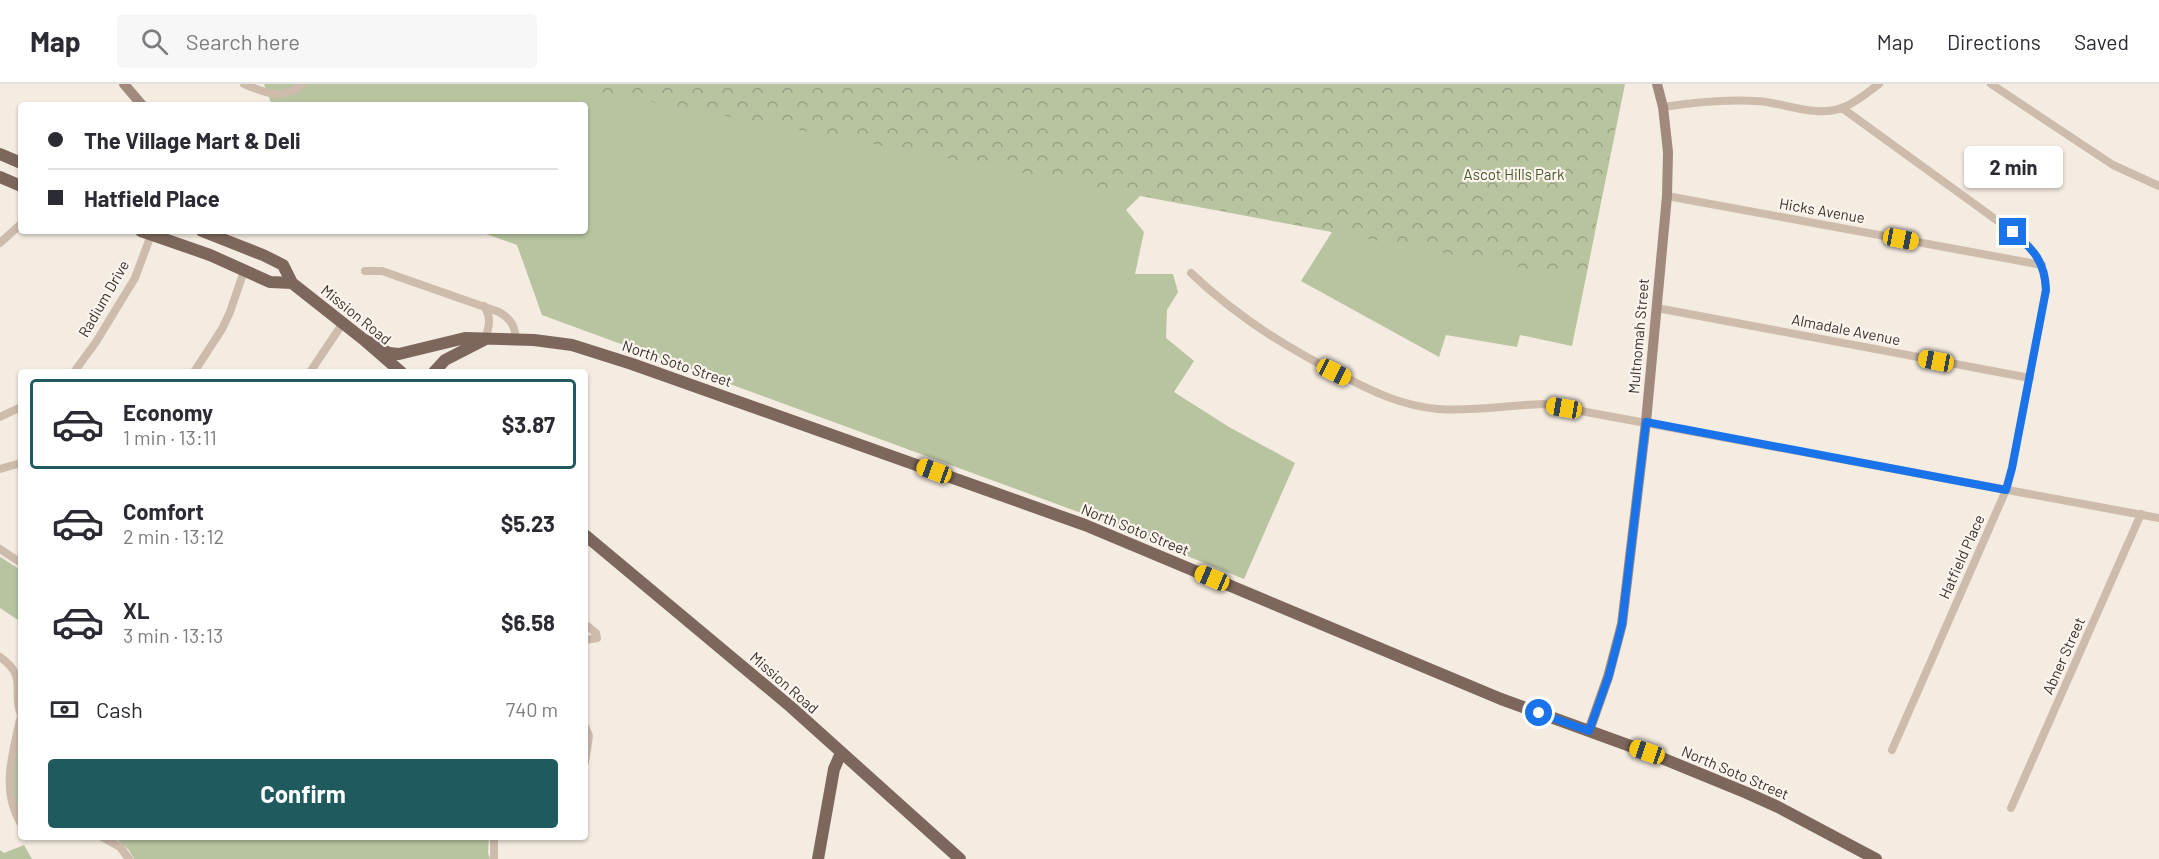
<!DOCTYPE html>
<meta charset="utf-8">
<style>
:root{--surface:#fff;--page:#f7f7f7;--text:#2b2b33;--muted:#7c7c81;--line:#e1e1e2;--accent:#1f5a5e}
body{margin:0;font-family:Barlow,sans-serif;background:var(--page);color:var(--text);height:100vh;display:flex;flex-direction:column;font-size:22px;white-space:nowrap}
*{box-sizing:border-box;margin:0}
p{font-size:20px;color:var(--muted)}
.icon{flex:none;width:33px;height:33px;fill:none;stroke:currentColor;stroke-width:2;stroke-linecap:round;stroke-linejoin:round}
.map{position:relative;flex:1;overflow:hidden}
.sheet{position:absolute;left:18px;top:285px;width:570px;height:471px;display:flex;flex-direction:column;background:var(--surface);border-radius:6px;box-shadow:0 2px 4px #0004}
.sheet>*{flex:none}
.banner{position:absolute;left:18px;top:18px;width:570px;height:132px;border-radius:6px;box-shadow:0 2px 4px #0004;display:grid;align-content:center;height:132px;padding:0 30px;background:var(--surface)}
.end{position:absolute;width:27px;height:27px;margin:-14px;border:8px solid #1a73e8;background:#fff;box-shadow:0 0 0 3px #fff}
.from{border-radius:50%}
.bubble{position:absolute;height:42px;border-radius:6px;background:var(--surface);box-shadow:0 2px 4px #0004;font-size:20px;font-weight:700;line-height:42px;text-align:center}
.car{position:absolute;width:18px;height:36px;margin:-18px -9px;border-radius:8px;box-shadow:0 0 4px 2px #0007;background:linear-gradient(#f5c518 24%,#345 0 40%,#f5c518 0 76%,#345 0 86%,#f5c518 0)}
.banner b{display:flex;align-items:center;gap:21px;height:57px;font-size:22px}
.banner b+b{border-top:2px solid var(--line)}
.banner i{width:15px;height:15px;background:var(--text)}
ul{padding:10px 0 0;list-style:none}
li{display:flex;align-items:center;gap:18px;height:90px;margin:0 12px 9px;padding:0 18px;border:3px solid transparent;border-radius:6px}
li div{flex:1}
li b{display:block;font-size:22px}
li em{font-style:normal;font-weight:700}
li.on{border-color:var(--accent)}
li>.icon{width:54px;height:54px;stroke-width:1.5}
.pay{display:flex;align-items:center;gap:15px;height:66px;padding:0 30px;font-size:22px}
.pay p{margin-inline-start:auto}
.primary-button{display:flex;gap:12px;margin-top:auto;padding:12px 30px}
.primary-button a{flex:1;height:69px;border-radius:6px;background:var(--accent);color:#fff;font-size:24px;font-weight:700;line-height:69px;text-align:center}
header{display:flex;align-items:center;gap:36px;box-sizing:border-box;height:84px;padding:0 30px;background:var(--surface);border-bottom:2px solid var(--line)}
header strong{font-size:28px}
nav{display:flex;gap:33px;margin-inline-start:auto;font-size:21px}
.search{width:420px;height:54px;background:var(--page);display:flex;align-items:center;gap:15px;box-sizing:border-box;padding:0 21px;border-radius:6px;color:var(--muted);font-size:22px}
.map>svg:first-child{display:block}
.grass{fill:#b8c4a0}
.forest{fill:url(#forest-crowns)}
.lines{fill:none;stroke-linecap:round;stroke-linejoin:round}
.street{stroke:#cdbbac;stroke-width:8}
.secondary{stroke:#a18a7d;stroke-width:10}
.primary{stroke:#7d675c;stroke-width:12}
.route{stroke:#1a73e8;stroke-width:8}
.labels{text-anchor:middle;stroke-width:4.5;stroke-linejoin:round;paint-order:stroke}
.park-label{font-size:15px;fill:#4a5a2e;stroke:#fbf5ee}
.street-label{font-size:15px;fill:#3b302b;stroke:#fbf5ee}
</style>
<header>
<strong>Map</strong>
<div class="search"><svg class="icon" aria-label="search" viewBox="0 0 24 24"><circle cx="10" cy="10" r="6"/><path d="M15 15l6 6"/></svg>Search here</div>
<nav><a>Map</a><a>Directions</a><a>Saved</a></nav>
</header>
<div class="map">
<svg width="2159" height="775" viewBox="0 0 2159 775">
<defs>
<pattern id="forest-crowns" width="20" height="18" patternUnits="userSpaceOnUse" patternTransform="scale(1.5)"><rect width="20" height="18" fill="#b8c4a0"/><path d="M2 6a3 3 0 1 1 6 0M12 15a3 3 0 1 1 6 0" fill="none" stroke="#97a083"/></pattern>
</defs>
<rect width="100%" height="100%" fill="#f4ebe1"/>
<path class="grass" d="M264,0H1625L1572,262L1520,251L1517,263L1446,251L1439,273L1301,197L1332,148L1140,112L1126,126L1144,148L1135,190H1173L1178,208L1167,226L1166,254L1194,277L1174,308L1229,343L1295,379L1244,495L1081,429L542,231L517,161L478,147H585V21H272Z
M0,473L21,486V538L0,524Z
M21,651V732L8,710L12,672Z
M114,753H489L488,769L490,775H134L129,766Z
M24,761L32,775H0V766L4,769Z"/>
<path class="forest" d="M558,0H1623L1585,196Z"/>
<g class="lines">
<path class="street" d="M244,0C265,9 283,17 302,0
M1991,0L2113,81L2159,102
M1663,23C1695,18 1724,15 1756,17C1784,18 1816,35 1844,23C1857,18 1868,8 1879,0
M1842,24L2013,148C2034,165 2045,178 2046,206L2012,384L2006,406L1892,666
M1667,112L2042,181
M0,159L21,140
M365,187H382L499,228C511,235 515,242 516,256
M1191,189C1236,232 1288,265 1343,292C1373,308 1403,322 1438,325C1472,328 1508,321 1543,320L2159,434
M484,222C492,234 489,243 485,255
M1657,224L2030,294
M74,288L96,258L135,194L151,151
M194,288L222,245L230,228L244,187
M310,288L343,239
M0,333L21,323
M0,385L21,379
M0,465L21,479
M585,540L596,549L597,554L585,556
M0,573C29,593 11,608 21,631C13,669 0,706 21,740
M585,642L589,652L585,678
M2011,724L2141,430
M102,753L120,763L129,775
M494,753V775"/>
<path class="secondary" d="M124,0L142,21
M1589,647L1608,593L1622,540L1646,338L1667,112L1668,68L1663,23L1657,0"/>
<path class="primary" d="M0,70L21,79
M0,93L21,102
M141,147L210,171L270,198L292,199
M202,147L263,171L283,181L292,199L363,255L401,288
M363,255L389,269L399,270L465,254L534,256L572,261L632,280L1085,441L1501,615L1647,668L1747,709L1778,723L1876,775
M434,288L445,276L484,256
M585,451L791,623L960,775
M818,775L834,685L841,669"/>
</g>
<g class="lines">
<path class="route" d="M1539,629L1589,647L1609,591L1622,540L1646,338L2006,406L2012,384L2046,206C2045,178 2034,166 2013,148"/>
</g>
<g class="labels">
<g class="park-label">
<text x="1514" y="96">Ascot Hills Park</text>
</g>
<g class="street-label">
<text transform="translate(1822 127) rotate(10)" y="5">Hicks Avenue</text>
<text transform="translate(104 215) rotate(-60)" y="5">Radium Drive</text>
<text transform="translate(356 231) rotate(39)" y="5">Mission Road</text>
<text transform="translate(1846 246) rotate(11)" y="5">Almadale Avenue</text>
<text transform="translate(1639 252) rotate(-85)" y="5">Multnomah Street</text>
<text transform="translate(677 280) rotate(19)" y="5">North Soto Street</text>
<text transform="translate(1135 446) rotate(22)" y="5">North Soto Street</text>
<text transform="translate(1962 473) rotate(-66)" y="5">Hatfield Place</text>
<text transform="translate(2064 572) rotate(-66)" y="5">Abner Street</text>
<text transform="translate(784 599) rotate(41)" y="5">Mission Road</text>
<text transform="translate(1735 689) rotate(23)" y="5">North Soto Street</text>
</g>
</g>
</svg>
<i class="end from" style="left:1539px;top:629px"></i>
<i class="end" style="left:2013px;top:148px"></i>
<div class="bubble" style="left:1964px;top:62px;width:99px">2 min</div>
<i class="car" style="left:1901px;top:155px;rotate:101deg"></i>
<i class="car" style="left:1936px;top:277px;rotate:281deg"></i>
<i class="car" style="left:1334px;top:288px;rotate:117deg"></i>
<i class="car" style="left:1564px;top:324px;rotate:280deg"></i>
<i class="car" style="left:934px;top:387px;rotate:290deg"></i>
<i class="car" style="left:1212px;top:494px;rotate:293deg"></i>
<i class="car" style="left:1647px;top:668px;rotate:289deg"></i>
<div class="banner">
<b><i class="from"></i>The Village Mart &amp; Deli</b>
<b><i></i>Hatfield Place</b>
</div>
<section class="sheet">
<ul>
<li class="on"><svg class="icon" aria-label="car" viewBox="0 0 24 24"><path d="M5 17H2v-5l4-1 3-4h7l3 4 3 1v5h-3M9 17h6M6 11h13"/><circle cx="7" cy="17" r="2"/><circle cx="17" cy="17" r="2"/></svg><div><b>Economy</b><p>1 min · 13:11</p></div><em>$3.87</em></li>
<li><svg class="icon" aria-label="car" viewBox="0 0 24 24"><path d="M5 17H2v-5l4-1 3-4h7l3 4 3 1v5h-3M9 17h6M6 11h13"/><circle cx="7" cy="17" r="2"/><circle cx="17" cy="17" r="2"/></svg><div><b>Comfort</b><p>2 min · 13:12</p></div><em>$5.23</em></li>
<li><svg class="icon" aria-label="car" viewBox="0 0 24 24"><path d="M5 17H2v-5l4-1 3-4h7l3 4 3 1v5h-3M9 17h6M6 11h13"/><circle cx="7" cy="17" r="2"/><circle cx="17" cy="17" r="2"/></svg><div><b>XL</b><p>3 min · 13:13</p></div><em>$6.58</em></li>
</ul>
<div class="pay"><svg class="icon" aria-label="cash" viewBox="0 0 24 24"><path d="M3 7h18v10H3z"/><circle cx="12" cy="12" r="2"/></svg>Cash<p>740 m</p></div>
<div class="primary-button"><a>Confirm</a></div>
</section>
</div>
